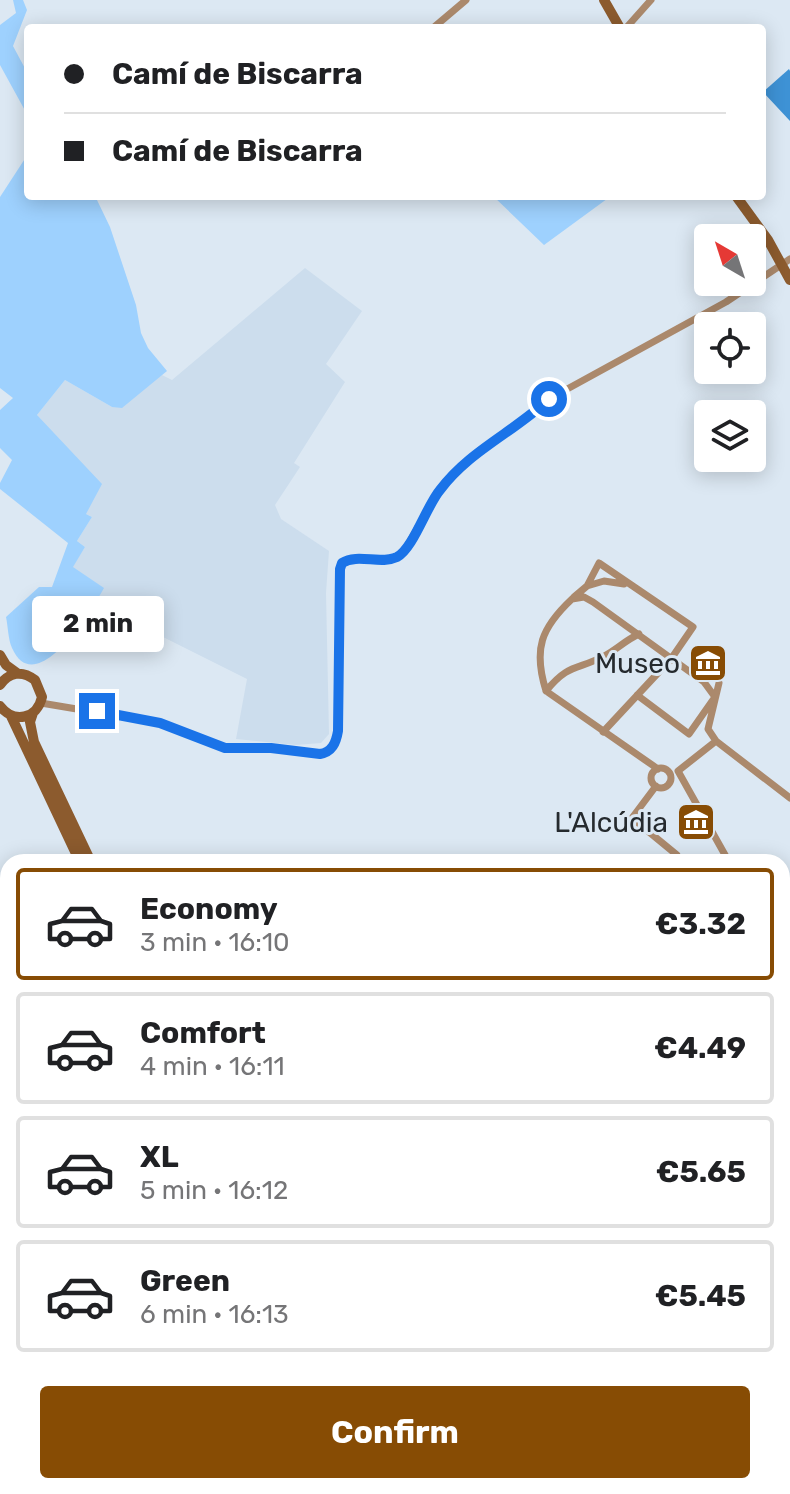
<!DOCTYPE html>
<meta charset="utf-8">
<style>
:root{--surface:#fff;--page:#f2f2f2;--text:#202124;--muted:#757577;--line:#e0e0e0;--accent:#874c04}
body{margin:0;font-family:Rubik,sans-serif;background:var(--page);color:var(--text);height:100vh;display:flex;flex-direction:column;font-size:30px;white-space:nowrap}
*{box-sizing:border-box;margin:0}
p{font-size:26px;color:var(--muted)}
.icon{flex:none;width:44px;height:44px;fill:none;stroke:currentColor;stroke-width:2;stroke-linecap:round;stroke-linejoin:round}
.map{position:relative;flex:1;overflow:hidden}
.side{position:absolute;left:0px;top:854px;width:790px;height:640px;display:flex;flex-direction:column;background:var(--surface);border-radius:24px 24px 0 0;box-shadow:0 4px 20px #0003}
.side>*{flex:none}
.guide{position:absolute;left:24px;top:24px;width:742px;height:176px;border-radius:8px;box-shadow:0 4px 20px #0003;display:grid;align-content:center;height:176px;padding:0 40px;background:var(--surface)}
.needle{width:52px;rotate:321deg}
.buttons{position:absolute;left:694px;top:224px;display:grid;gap:16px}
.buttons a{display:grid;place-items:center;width:72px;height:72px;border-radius:8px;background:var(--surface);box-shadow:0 4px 20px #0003;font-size:40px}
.end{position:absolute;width:36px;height:36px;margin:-18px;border:10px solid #1a73e8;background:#fff;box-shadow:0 0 0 4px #fff}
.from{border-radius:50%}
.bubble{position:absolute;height:56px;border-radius:8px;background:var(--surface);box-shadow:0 4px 20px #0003;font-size:26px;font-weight:700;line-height:56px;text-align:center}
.guide b{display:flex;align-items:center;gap:28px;height:76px;font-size:30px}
.guide b+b{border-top:2px solid var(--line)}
.guide i{width:20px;height:20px;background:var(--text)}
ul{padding:14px 0 0;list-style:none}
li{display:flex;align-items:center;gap:24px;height:112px;margin:0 16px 12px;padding:0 24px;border:4px solid var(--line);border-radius:8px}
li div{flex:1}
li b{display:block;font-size:30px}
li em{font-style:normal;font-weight:700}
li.on{border-color:var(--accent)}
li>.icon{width:72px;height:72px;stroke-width:1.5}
.primary-button{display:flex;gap:16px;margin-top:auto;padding:16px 40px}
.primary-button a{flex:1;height:92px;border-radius:8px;background:var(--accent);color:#fff;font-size:32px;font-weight:700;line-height:92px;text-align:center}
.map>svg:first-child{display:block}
.built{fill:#ccdded}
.green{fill:#9ed1fe}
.water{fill:#3e92d5}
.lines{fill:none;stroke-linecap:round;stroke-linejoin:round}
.river{stroke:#3e92d5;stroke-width:14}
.street{stroke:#ab896c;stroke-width:7}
.secondary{stroke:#8c5b2e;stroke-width:10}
.route{stroke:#1a73e8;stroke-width:10}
.labels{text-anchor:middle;stroke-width:6;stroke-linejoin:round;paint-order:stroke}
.poi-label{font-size:28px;fill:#252a2e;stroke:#dce8f3;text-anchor:end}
</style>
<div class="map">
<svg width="790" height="1494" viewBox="0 0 790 1494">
<rect width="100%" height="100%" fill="#dce8f3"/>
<path class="built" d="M305,268L362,311L326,364L345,382L294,463L300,467L275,505L281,519L329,551L326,593L329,734L321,743L296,745L236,739L247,679L95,603L103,588L72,567L85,547L77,541L92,517L86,514L37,415L65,380L112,407L162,375L172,380Z
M88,1486H149L134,1494H92Z"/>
<path class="green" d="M13,0H23L27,10L13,46L28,74V116L0,65V25L16,13Z
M28,154V196H94L97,200L110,227L136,305L141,333L148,348L167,371L122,408L112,407L65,380L37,415L102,484L86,514L92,517L77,541L85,547L73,567L104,588C93,608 36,702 12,648C8,639 8,626 6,617L39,587H52L68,543L0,489V483L12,460L0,448V410L13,398L0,388V197Z
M493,196H611L544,245Z
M0,1432L8,1448V1486H22L25,1494H0Z"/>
<path class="water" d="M789,69L790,71V121L763,92Z"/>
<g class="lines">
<path class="river" d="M0,1470L8,1494"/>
<path class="street" d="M433,28L466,0
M626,28L651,0
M587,586L604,581L624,584
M574,597L587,586L599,563L693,627L671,659L603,732
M719,683L708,729L716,741L678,771L729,862
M546,691C570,662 577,671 606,655C617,649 626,640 639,634
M637,695L689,734L715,697L704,682L593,602L584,597L572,599C541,628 533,649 546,691L658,769
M41,703L160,723L225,748H271L320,754C333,752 336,743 338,731L340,569L342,563L351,559H388L398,556L406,548L440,489L479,451L510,430L549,399L726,302L790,259
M716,741L790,798
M651 778a10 10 0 1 1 20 0a10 10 0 1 1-20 0Z
M656,786L632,818L677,855L679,862
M659,862H663
M782,956L790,970
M782,1066L790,1061
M782,1096L790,1109
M0,1117L8,1114
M782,1132L790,1126
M782,1457L790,1468
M224,1486L226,1494"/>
<path class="secondary" d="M604,0L620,28
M736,196L768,240L790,280
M0,655L6,665L17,673
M0,685C9,672 22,670 35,680L42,697C37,719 14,724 0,706
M33,713L30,722L34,742L91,862
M11,716L80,862
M609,1486L615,1494
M623,1486L629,1494"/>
</g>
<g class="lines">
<path class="route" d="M97,711L160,723L225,748H271L320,754C332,752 336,743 338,731L340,569L342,563C358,553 380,565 397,557C413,549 427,505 440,490C469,451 514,432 549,399"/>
</g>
<defs>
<g id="museum-square" transform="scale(2)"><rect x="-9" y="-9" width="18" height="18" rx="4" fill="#874c04" stroke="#dce8f3"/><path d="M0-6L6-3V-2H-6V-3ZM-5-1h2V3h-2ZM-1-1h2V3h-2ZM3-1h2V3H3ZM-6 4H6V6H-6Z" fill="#fff"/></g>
</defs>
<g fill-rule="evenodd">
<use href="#museum-square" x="708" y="663"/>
<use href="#museum-square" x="696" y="822"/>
</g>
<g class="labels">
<g class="poi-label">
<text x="680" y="673">Museo</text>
<text x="668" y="832">L'Alcúdia</text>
</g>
</g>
</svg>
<div class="buttons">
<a><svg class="needle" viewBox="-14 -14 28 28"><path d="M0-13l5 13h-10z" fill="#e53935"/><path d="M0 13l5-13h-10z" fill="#757577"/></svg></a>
<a><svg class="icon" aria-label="locate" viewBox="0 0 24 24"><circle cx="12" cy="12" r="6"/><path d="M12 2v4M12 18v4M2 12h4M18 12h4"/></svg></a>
<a><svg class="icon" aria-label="layers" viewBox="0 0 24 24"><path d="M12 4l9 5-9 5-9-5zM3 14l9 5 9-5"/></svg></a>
</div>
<i class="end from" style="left:549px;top:399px"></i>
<i class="end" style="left:97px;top:711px"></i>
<div class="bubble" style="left:32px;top:596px;width:132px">2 min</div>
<div class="guide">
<b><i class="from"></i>Camí de Biscarra</b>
<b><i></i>Camí de Biscarra</b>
</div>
<section class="side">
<ul>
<li class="on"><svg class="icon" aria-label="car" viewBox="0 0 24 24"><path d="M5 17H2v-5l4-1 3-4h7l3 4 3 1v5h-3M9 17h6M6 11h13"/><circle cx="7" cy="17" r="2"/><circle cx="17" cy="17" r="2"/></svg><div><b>Economy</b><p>3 min · 16:10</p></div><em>€3.32</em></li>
<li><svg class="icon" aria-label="car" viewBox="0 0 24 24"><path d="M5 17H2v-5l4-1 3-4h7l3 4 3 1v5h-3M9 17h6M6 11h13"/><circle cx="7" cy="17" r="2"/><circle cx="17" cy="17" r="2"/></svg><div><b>Comfort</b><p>4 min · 16:11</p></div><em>€4.49</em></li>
<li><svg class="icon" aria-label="car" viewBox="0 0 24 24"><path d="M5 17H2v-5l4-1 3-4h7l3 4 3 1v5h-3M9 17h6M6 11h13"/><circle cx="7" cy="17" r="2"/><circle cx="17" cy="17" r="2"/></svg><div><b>XL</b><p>5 min · 16:12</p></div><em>€5.65</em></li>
<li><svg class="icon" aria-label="car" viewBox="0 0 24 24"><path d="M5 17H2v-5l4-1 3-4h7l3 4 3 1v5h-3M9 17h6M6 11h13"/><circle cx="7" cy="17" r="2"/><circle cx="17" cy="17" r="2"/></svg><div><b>Green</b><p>6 min · 16:13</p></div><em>€5.45</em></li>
</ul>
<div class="primary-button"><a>Confirm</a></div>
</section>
</div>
